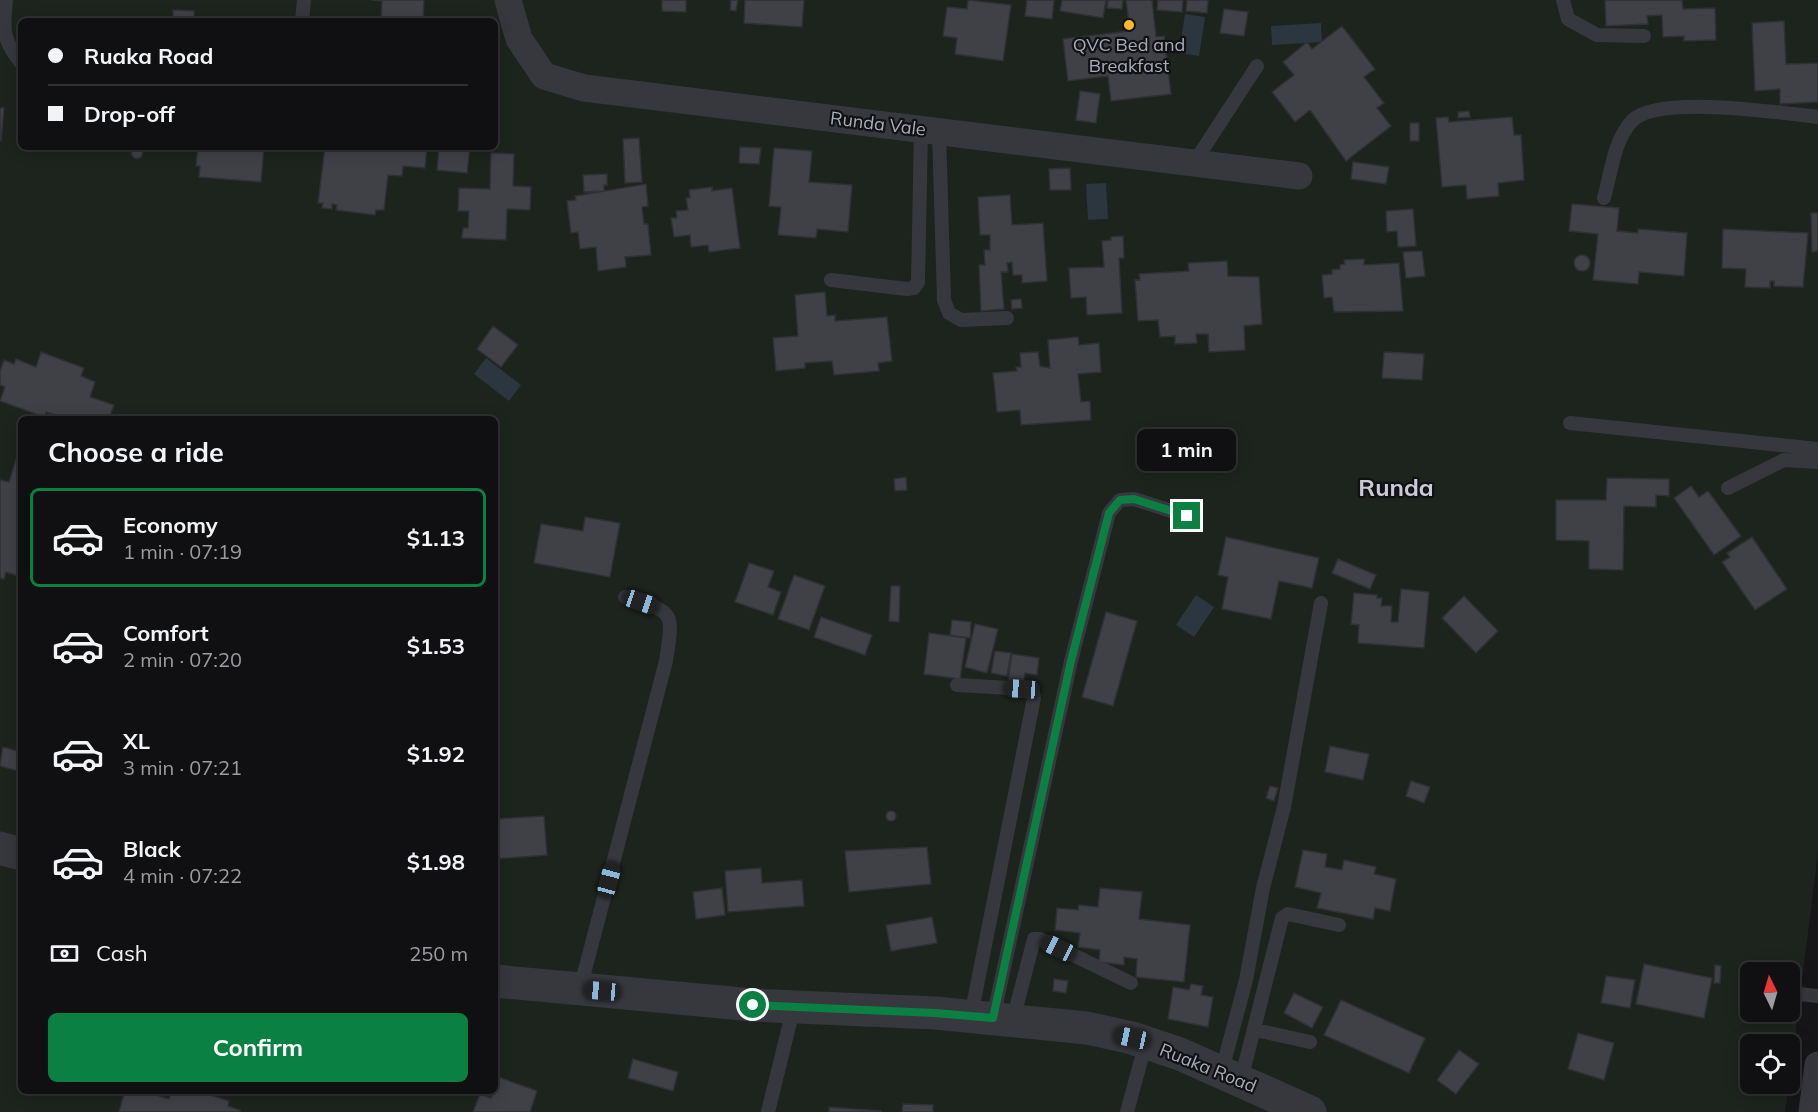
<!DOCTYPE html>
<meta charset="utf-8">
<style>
:root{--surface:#101013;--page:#19191c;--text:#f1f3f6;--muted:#9c9da0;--line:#303033;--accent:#0b8043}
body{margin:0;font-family:Mulish,sans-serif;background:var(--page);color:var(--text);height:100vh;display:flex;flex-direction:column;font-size:22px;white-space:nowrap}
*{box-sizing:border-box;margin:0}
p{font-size:20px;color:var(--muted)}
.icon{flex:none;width:33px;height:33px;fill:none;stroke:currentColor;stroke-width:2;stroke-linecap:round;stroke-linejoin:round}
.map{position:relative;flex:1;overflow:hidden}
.sheet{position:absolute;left:18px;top:416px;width:480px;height:678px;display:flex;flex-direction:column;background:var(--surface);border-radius:9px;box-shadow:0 3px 15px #0003,0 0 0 2px var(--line)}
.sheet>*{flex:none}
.hud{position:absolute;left:18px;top:18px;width:480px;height:132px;border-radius:9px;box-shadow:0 3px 15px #0003,0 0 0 2px var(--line);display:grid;align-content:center;height:132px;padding:0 30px;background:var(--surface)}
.needle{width:39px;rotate:355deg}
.tools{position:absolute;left:1740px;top:962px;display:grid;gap:12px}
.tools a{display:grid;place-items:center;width:60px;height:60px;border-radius:9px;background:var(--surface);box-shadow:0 3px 15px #0003,0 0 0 2px var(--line);font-size:30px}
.end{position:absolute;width:27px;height:27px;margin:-14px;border:8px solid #0b8043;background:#fff;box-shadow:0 0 0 3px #fff}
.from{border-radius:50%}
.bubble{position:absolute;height:42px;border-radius:9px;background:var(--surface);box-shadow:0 3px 15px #0003,0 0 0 2px var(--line);font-size:20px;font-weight:700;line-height:42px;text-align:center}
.car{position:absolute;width:18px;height:36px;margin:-18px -9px;border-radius:8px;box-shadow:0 0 4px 2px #0007;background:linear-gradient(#222 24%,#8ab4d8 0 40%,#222 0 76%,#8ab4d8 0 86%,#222 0)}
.hud b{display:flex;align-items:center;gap:21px;height:57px;font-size:22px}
.hud b+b{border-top:2px solid var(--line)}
.hud i{width:15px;height:15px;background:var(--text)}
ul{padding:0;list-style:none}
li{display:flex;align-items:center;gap:18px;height:99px;margin:0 12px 9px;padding:0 18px;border:3px solid transparent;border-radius:9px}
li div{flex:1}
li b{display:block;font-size:22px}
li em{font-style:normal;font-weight:700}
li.selected{border-color:var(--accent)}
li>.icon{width:54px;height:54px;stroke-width:1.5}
h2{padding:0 30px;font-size:27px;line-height:72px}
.pay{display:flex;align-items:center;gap:15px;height:66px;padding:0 30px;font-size:22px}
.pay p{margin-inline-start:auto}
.button{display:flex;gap:12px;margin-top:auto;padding:12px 30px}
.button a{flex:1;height:69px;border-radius:9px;background:var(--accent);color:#fff;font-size:24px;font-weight:700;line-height:69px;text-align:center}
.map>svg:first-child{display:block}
.green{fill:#1c241d;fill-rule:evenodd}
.water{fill:#2b363e}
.building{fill:#404146;stroke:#303035;stroke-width:1.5}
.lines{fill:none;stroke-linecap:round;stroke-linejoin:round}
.service{stroke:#37383e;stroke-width:14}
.minor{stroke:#37383e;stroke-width:27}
.tertiary{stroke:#37383e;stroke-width:33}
.route{stroke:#0b8043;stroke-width:8}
.poi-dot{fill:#ffb828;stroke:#111114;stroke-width:2}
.labels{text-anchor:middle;stroke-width:4.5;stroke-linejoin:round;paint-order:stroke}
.poi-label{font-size:18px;fill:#a7adba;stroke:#111114}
.street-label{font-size:18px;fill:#a7adba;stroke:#111114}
.district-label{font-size:24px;font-weight:bold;fill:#c9ccd6;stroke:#111114}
</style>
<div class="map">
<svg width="1818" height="1112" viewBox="0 0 1818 1112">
<rect width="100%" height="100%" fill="#161619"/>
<path class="green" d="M0,0H1818V853L1790,1076V1044H1750V1083H1789L1785,1112H0ZM21,21H495V147H21ZM21,418H495V1090H21ZM1750,972H1790V1011H1750Z"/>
<path class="water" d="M1185,14L1205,17L1199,56L1179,53Z
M1321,23L1322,42L1272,45L1271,26Z
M1106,183L1108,219L1088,220L1086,184Z
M486,358L521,385L509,401L474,374Z
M1196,595L1214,607L1194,637L1176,625Z"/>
<path class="building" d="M371,0H424L423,21H377V19H381L382,1Z
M662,0H686V12L662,11Z
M731,0H738L736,11L730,10Z
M745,0H804L802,27L744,23Z
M968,0L1011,5L1003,61L955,54L957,38L943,36L947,7L967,9Z
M1027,0H1054L1052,19L1025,16Z
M1062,0H1106L1103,18L1060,11Z
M1108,0H1123L1122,9L1107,8Z
M1126,0H1152L1156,37L1164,36L1171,94L1111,101L1108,76L1068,81L1063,39L1130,31Z
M1158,0H1183L1182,12L1157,10Z
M1187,0H1208L1207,13L1186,11Z
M1605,0H1682L1683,9L1715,8L1716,40L1684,41V36L1663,37L1662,15L1647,16L1648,24L1606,26Z
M1224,9L1248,12L1244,36L1220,33Z
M173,10L194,11V21H173Z
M1784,21L1786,64L1818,63V102L1780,104V89L1755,91L1752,23Z
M1342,26L1375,69L1364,77L1384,103L1377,108L1391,126L1346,161L1310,110L1295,122L1272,92L1294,75L1283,62L1307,42L1312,49Z
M1080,91L1100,94L1096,123L1076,120Z
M0,108H4L1,141H0Z
M1469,111L1470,117L1458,118V112Z
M1448,117L1449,122L1512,117L1514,135H1521L1524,180L1498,183L1499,196L1467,199L1466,185L1442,187L1436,118Z
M1410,123H1419V141H1410Z
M639,138L642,182L625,183L623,139Z
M86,147H125L124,151Z
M198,147H264L261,182L199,177L200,166H196Z
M325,147H427L425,168L403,166L402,176L388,175L384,210H376L375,215L336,210L337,205L332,204V209L322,208L323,203H318Z
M439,147H470L467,173L437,170Z
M740,147L761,148L759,164L739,163Z
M131.5 153a5.5 5.5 0 1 1 11 0a5.5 5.5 0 1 1-11 0Z
M774,148L812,151L809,182L852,185L848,232L817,229L816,238L778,235L781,207L769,206Z
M491,153L514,154L513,186L531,187L530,210L507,209L506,240L462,238L463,228H468L469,211H458L459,188L490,189Z
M1353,162L1389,167L1386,184L1351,179Z
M1070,168L1071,190H1050L1049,169Z
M607,174V185H604V191L584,192L583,175Z
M646,184L648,206L642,207L644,224H648L651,255L625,257L626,267L598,271L596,247L580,249L578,232L571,233L567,201L576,200L575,196Z
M712,187V191L732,188L740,248L709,252L708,245L691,247L690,235L674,237L671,218H677L676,211L688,210L686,198H690L689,190Z
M1010,195L1012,225L1043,223L1047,281L1022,283V275H1013L1012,262L1007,263L1008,272H1001L1004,309L981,311L979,265H985L984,250H990V235H980L978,197Z
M1572,204L1619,208L1617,231L1638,233V229L1687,233L1684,276L1639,272L1638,284L1593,280L1598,234L1569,231Z
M1413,209L1416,246L1398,247L1397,231L1387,232L1386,211Z
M1811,213H1818V251L1812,252Z
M1723,229L1808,233L1803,287L1774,286V281H1770V288L1745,287L1746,269L1722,268Z
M1123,236L1124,258H1119L1122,313L1087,315L1086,297L1071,298L1069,268L1104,267L1102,241L1111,240V237Z
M1422,251L1425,276L1406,278L1403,252Z
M1574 263a8 8 0 1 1 16 0a8 8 0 1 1-16 0Z
M1364,259V265L1399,263L1403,311L1334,312L1332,297L1324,298L1322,275L1332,274V270L1340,269V265L1345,264L1344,260Z
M1227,261L1228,276L1259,277L1262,324L1244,326L1245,350L1209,352L1208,334H1196L1197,343L1175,344V336L1160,337L1158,320L1138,321L1135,280H1140L1139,274L1189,271L1188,263Z
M825,292L827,316L835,315V321L887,317L892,361L878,363L879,371L834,375L832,361L805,363V368L776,371L773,338L798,336L795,295Z
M1021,299L1022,308L1012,309L1011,300Z
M493,326L518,345L501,367L477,349Z
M1078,337L1079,345L1099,343L1101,372L1078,374L1081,402L1090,401L1091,420L1021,425L1020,410L997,412L993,373L1017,371L1016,367H1021L1020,353L1038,352L1040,366L1050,368L1048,340Z
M41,352L84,368L81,376L95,382L90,397L114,405L109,418H57L58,416L46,412L44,417L0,401L5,387L0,385V371L4,360L14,364L16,359L36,367Z
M1384,352L1424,354L1422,380L1382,378Z
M18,453H21V567L18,576L6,572L4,579L0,578V482L1,480L9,482Z
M906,477L907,490L895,491L894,479Z
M1607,478L1669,479V496L1656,495V507L1624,506L1623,570L1589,569V541L1556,540V500H1606Z
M1691,486L1699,497L1708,491L1741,536L1714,555L1674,498Z
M585,517L620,523L610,577L534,563L541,524L583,531Z
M1226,537L1319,558L1312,588L1279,581L1271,619L1222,609L1228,577L1218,575Z
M1752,537L1787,589L1755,610L1722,562L1730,557L1727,553Z
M1338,559L1376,575L1370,589L1332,573Z
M749,563L774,571L768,587L781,592L773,615L735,602Z
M794,575L825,586L809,630L778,619Z
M891,586H900L899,622L889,621Z
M1401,589L1429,592L1424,648L1358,643L1359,625L1351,624L1354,593L1377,595V598H1382L1381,606H1392L1391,622H1398Z
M1464,596L1498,631L1476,653L1442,618Z
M1106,612L1137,621L1113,706L1082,697Z
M821,617L872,635L865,655L814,637Z
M952,620L971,622L970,638L950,635Z
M975,624L998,629L987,673L965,667Z
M929,633L966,638L960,679L924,674Z
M995,651L1011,653L1007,676L991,673Z
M1012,654L1039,658L1037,675L1025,673L1024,683L1008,681Z
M1330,746L1369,754L1363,780L1325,772Z
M3,747L21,752V772L0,766Z
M1411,781L1430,787L1424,803L1406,796Z
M1270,786L1278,788L1274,801L1266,798Z
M886 816a5 5 0 1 1 10 0a5 5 0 1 1-10 0Z
M544,816L547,855L495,859V819Z
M927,847L931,884L849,892L845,851Z
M1303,850L1327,854L1325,867L1342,870L1344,860L1376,867L1374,874L1396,879L1390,911L1375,908L1373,919L1317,908L1321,893L1295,887Z
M761,868L762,883L802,880L804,906L728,912L725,871Z
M722,888L725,915L696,919L693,892Z
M1100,888L1142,892L1139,919L1190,925L1184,982L1136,977L1137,959L1124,957V965L1099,962L1100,950L1078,947L1080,933L1055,930L1057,908L1078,910L1079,905L1098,907Z
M932,917L937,943L891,951L886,925Z
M1644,964L1712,978L1704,1018L1636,1004Z
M1715,965L1721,966L1720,983H1714Z
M1606,976L1635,980L1630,1008L1601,1003Z
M1054,979L1068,981L1066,993L1053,991Z
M1191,984L1203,986L1201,995L1213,997L1208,1027L1168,1019L1173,987L1189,990Z
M1294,993L1323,1007L1312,1028L1284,1013Z
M1341,1000L1425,1038L1409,1073L1324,1035Z
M1578,1033L1614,1043L1604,1080L1568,1069Z
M1459,1050L1479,1064L1456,1094L1437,1080Z
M633,1059L678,1072L673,1091L628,1078Z
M498,1077L537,1091L530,1112H473L480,1094L491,1098Z
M125,1090H141L169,1099L172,1090H195L229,1101L228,1106L240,1110V1112H119Z
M903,1104L933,1105V1112H902Z
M829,1107L881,1111V1112H829Z"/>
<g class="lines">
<path class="service" d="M6,0C3,29 2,39 21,63
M1563,0L1568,19L1597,35L1644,36
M302,21L304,0
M939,132L944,300L949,313L961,320L1007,318
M1194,163L1257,66
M1604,198C1611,173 1614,140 1632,121C1656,94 1782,113 1818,117
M831,280L907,289L914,288L918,282L921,130
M1570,423L1818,449
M1728,488L1784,460L1818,462
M957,685L1028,689L1033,692L1034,698L971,1016
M580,989L666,661C674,609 674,613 625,597
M1749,989L1750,990
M1790,993L1818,996
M993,1018L1071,661L1109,513L1120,500L1134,499L1187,516
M1013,1020L1034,939H1040L1131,983
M1256,1030L1310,1042
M1222,1070L1246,980L1263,888L1284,807L1321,603
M1241,1080L1282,918L1288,914L1339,925
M768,1112L794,1006
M1127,1112L1146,1042"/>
<path class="minor" d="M508,0L519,39L544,76L584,88L1299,176
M1812,1112L1818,1065"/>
<path class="tertiary" d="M0,848L21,854
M495,981L753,1005L935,1013L1087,1028L1132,1038L1180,1054L1310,1112"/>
</g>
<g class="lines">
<path class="route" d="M753,1005L935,1013L993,1018L1071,661L1109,513L1120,500L1134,499L1187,516"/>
</g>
<circle class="poi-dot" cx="1129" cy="25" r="6"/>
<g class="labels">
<g class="poi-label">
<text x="1129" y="51">QVC Bed and<tspan x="1129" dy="21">Breakfast</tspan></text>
</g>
<g class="street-label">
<text transform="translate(878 124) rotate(7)" y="6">Runda Vale</text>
<text transform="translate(1208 1068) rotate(22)" y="6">Ruaka Road</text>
</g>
<g class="district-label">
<text x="1396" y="496">Runda</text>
</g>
</g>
</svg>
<div class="tools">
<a><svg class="needle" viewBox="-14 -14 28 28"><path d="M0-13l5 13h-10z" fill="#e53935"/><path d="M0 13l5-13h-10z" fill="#9c9da0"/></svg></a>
<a><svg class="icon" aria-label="locate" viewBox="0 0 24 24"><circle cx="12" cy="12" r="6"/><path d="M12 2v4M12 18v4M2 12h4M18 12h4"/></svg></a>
</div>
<i class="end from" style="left:753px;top:1005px"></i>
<i class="end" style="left:1187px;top:516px"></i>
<div class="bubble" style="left:1137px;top:429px;width:99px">1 min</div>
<i class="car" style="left:641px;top:602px;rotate:109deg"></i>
<i class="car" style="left:1022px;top:689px;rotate:274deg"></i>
<i class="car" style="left:609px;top:880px;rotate:15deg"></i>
<i class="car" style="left:1058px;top:948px;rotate:296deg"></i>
<i class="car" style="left:602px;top:991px;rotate:275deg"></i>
<i class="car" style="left:1132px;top:1038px;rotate:282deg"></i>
<div class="hud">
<b><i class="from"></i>Ruaka Road</b>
<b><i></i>Drop-off</b>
</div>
<section class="sheet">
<h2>Choose a ride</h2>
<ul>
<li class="selected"><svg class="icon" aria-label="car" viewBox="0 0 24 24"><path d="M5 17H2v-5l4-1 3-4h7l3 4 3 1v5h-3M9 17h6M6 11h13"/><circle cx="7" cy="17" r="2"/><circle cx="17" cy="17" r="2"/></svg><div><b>Economy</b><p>1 min · 07:19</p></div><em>$1.13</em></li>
<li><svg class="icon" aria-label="car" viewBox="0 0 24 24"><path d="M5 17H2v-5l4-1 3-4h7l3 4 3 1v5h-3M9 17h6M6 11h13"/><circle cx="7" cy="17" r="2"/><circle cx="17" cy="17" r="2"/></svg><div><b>Comfort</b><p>2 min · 07:20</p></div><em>$1.53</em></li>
<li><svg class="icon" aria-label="car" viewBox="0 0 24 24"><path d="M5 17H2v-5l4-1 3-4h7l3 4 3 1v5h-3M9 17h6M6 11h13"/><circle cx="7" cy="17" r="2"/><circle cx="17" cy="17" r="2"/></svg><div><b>XL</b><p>3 min · 07:21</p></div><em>$1.92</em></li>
<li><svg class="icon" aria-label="car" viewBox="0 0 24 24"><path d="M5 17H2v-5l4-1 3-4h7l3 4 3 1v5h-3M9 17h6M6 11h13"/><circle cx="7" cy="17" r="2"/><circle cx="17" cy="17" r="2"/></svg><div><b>Black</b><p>4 min · 07:22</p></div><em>$1.98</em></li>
</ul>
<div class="pay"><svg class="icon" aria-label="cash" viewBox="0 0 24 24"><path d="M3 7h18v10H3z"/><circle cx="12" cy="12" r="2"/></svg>Cash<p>250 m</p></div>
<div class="button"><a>Confirm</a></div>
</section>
</div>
